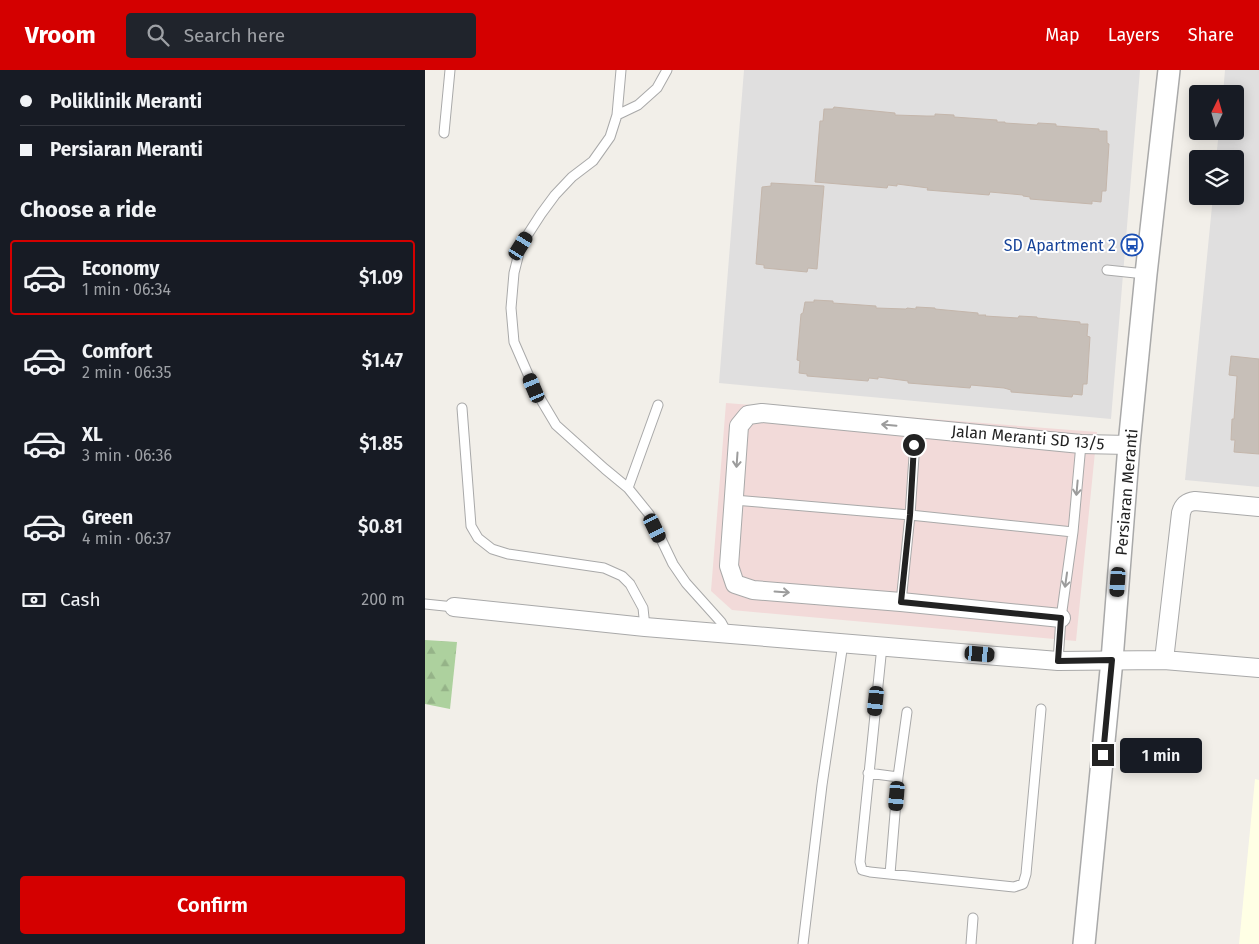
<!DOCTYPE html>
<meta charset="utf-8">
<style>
:root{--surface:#171b24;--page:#20242c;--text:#f1f3f6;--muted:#9ea1a6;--line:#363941;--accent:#d40000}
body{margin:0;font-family:"Fira Sans",sans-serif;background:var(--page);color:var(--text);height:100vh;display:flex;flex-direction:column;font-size:19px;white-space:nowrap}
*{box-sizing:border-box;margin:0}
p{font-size:16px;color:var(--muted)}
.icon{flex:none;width:28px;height:28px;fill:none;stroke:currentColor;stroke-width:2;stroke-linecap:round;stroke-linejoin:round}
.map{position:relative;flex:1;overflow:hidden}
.sheet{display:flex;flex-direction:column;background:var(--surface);width:425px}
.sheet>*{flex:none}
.hud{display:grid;align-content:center;height:110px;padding:0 20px;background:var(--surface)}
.needle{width:32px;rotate:5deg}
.buttons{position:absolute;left:764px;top:15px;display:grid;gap:10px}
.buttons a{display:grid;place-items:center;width:55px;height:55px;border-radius:5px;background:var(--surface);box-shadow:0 2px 12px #0003;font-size:25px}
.end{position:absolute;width:22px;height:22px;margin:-11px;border:6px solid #222;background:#fff;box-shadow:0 0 0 2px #fff}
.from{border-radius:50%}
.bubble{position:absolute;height:35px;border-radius:5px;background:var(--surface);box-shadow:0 2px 12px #0003;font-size:16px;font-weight:600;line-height:35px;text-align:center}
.car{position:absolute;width:15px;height:30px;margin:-15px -8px;border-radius:6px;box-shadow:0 0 4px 1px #0007;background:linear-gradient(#222 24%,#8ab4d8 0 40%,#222 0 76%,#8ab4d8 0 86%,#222 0)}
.hud b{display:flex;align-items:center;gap:18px;height:48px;font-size:19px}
.hud b+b{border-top:1px solid var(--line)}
.hud i{width:12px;height:12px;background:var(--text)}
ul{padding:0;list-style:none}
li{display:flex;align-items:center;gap:15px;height:75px;margin:0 10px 8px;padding:0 10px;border:2px solid transparent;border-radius:5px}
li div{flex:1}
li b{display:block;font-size:19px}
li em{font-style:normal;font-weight:600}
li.on{border-color:var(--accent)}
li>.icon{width:45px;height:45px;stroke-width:1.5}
h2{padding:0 20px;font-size:22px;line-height:60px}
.pay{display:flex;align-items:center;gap:12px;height:55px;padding:0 20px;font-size:19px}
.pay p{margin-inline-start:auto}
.action{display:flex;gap:10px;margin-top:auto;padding:10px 20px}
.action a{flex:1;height:58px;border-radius:5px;background:var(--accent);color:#fff;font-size:20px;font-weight:600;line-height:58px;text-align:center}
header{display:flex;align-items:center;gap:30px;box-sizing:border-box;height:70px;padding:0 25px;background:var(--accent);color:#fff}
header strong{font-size:24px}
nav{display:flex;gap:28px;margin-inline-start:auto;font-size:18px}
.search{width:350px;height:45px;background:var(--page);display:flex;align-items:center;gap:12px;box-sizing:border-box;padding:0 18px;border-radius:5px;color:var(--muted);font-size:19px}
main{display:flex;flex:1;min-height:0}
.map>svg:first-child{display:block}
.residential{fill:#e0dfdf}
.commercial{fill:#f2dad9}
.education{fill:#ffffe5}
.forest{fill:url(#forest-firs)}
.building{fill:#c7bfb8;stroke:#c4b6ab}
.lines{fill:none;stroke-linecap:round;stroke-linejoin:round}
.service-casing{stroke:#a9a9a9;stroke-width:11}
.minor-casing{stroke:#a9a9a9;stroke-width:20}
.tertiary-casing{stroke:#a9a9a9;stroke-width:24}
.service{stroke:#fff;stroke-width:9}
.minor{stroke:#fff;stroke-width:18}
.tertiary{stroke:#fff;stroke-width:21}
.oneway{stroke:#9c9c9c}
.route{stroke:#222;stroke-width:6}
.labels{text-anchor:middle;stroke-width:4;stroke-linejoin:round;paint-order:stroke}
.transit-label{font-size:16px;fill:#164399;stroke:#fff;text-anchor:end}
.street-label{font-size:16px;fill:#222;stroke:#fff}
</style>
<header>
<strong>Vroom</strong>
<div class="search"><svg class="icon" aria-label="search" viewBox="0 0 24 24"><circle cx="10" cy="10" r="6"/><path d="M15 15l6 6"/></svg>Search here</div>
<nav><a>Map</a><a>Layers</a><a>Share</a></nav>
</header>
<main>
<section class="sheet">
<div class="hud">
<b><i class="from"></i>Poliklinik Meranti</b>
<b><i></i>Persiaran Meranti</b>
</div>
<h2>Choose a ride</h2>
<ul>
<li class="on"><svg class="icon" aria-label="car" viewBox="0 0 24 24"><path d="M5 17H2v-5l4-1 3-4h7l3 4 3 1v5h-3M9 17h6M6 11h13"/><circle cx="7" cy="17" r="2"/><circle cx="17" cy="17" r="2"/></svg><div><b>Economy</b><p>1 min · 06:34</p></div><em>$1.09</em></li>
<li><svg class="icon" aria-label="car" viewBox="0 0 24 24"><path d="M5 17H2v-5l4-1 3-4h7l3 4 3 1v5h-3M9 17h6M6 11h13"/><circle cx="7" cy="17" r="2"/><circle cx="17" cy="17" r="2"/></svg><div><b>Comfort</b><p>2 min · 06:35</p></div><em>$1.47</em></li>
<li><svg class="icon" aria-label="car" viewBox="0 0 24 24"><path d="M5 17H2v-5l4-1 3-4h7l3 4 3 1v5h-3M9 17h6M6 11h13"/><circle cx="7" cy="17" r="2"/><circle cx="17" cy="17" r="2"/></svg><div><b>XL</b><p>3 min · 06:36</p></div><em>$1.85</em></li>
<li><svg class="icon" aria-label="car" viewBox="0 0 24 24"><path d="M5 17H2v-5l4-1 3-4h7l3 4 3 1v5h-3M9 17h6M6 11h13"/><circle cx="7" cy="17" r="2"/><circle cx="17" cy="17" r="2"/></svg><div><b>Green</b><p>4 min · 06:37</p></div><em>$0.81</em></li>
</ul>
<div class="pay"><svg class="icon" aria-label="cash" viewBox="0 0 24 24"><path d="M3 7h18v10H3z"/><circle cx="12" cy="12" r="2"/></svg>Cash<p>200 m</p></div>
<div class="action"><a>Confirm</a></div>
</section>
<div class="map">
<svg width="834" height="874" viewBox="0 0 834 874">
<defs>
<pattern id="forest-firs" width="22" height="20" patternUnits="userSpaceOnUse" patternTransform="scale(1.25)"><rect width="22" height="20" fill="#add19e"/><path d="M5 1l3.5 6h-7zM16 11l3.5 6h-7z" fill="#95b388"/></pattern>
</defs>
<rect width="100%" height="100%" fill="#f2efe9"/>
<path class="residential" d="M319,0H715L686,349L294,313Z
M800,0H834V417L760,410L788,126H810V89H791L794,61H810V24H798Z"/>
<path class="commercial" d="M301,333L672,362L651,571L307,540L286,521Z"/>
<path class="education" d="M830,709L834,710V874H814Z"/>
<path class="forest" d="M0,570L32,572L25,639L0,634Z"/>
<path class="building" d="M409,37L470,43V45L501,46H510V44L529,45V47L572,50V52H580V53L612,55L613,53L631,54V56L674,59V61H682V73L684,74L681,121H677L676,132L667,131V134L605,129V127L598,126V125L565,122L564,125L502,120L503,118L472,114V116L463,115L462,118L390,112L395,51H398L399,39H408Z
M346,113L399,116L392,199L383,198L382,202L339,198V195L331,194L337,117L346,116Z
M389,230L408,231V233L451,236V238L481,239L482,238L491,239V237L510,238V239L553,243V245H561L560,246L593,248L594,246L612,247V248L655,252V254H663L662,266L665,267L662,314H658L657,325L648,324L647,327L586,322V320L579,318L546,315L545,318L483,313V311L453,307V309L444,308L443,311L382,306V304L374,303L375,291L372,290L376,244L378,243L380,232H389Z
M806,286L834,289V384L809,382L810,370H806L807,349H809L812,306L804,305Z"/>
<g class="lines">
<g class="service-casing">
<path id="service" d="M196,0L192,45L185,67L168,91L147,107L130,125L116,144L96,175L89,203L86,238L89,272L109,318L131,355L180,399L203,418L224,444L248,494L261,513L296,552L302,563
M192,45L213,35L232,18L242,0
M19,63L25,0
M682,200L720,204
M37,338L46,456L53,468L67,479L83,484L179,498L197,506L205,514L218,538L220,557
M203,418L233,335
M309,430L485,445L648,462
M476,532L485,445L491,357
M0,534L29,537
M457,576L435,792L437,800L445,802L589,817L598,814L601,804L616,639
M633,591L636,548L648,462L656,374
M443,703L473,707L482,642
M465,804L473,707
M378,874L397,715L418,573
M546,874L548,848"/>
</g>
<g class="minor-casing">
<path id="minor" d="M29,537L220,557L633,591L739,590L834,598
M636,548L476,532L328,520L310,514L304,496L314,356L323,345L337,343L656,374L704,375
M739,590L756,443C758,435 762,432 770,431L834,437"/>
</g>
<g class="tertiary-casing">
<path id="tertiary" d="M659,874L687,590L704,375L721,204L744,0"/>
</g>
<use href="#service" class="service"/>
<use href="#minor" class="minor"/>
<use href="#tertiary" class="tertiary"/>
</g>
<defs><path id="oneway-shaft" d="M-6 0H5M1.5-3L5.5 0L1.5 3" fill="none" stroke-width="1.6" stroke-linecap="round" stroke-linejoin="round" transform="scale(1.25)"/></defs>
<g class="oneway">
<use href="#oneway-shaft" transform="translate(464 355) rotate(-175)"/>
<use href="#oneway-shaft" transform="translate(312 390) rotate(94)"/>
<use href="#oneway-shaft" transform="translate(652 418) rotate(95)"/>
<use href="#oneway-shaft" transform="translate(641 510) rotate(98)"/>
<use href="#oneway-shaft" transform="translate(357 522) rotate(4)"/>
</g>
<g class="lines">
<path class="route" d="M489,375L485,445L476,532L636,548L633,591L687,590L678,685"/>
</g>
<defs>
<g id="bus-ring" transform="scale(1.125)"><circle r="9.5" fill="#fff" stroke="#1a4fb4" stroke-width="1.5"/><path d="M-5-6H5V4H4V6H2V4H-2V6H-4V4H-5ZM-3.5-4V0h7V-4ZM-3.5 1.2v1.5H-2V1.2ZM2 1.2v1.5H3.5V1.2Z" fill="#1a4fb4"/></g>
</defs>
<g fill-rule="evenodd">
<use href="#bus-ring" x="707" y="175"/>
</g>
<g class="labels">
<g class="transit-label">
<text x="691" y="181">SD Apartment 2</text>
</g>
<g class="street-label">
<text transform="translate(603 367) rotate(5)" y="6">Jalan Meranti SD 13/5</text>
<text transform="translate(701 422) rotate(-85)" y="6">Persiaran Meranti</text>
</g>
</g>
</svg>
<div class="buttons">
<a><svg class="needle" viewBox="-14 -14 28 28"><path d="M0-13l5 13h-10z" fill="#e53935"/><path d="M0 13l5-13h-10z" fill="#9ea1a6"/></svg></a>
<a><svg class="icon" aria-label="layers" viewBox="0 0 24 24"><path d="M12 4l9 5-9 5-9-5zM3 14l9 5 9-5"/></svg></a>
</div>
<i class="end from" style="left:489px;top:375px"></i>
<i class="end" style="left:678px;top:685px"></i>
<div class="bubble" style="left:695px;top:668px;width:82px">1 min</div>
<i class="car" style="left:96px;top:176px;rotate:32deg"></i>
<i class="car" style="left:109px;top:318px;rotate:337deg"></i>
<i class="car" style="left:230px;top:458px;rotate:154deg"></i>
<i class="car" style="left:693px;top:512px;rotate:184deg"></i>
<i class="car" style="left:555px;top:584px;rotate:95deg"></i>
<i class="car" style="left:451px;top:631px;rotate:186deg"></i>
<i class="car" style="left:472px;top:726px;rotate:185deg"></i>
</div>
</main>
